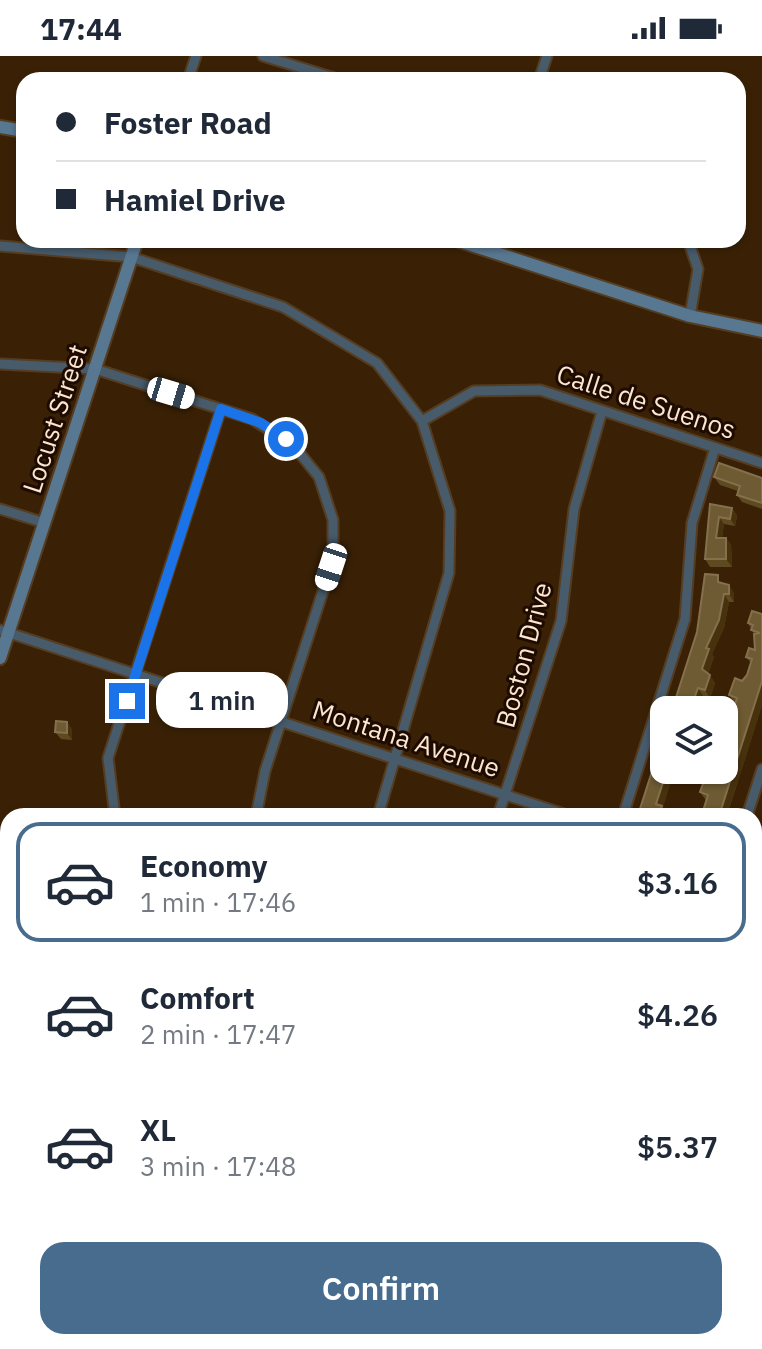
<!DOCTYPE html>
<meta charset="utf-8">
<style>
:root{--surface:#fff;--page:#f2f2f3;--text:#1f2937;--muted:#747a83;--line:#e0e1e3;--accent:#486c8e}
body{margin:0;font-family:"IBM Plex Sans",sans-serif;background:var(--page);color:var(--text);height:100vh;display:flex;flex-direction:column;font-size:30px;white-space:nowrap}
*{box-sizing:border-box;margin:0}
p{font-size:26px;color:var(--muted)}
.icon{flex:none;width:44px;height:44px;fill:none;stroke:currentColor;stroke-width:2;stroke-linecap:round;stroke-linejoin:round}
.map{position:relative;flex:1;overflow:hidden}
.drawer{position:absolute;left:0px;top:752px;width:762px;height:542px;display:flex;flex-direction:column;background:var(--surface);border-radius:24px 24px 0 0;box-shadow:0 2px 6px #0004}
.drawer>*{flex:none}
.hud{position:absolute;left:16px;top:16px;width:730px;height:176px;border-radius:24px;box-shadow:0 2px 6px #0004;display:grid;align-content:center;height:176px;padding:0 40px;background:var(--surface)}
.fabs{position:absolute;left:650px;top:640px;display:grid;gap:16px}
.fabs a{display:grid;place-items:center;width:88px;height:88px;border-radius:16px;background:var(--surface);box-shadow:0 2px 6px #0004;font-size:40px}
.end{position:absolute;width:36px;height:36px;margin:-18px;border:10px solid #1a73e8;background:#fff;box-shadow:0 0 0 4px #fff}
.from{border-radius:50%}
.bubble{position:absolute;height:56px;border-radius:24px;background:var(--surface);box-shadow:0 2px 6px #0004;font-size:26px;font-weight:600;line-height:56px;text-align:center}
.car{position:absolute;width:24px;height:48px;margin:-24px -12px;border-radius:10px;box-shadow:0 0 6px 2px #0007;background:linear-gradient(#fff 24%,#345 0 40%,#fff 0 76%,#345 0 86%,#fff 0)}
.hud b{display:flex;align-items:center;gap:28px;height:76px;font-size:30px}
.hud b+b{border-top:2px solid var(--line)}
.hud i{width:20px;height:20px;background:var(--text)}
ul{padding:14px 0 0;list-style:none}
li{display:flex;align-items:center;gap:24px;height:120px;margin:0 16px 12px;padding:0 24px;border:4px solid transparent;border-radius:24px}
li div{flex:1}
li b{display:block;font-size:30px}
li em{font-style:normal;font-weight:600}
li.active{border-color:var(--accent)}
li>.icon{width:72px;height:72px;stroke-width:1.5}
.cta{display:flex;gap:16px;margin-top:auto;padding:16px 40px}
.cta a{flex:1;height:92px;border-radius:24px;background:var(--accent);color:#fff;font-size:32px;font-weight:600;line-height:92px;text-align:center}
.status{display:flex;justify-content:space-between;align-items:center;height:56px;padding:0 40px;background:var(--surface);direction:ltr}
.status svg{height:22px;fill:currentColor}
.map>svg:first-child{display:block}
.green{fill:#5c3740}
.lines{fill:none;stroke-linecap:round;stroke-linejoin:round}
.lane-casing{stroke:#553d22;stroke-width:8}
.street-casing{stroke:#553d22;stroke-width:13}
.secondary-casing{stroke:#553d22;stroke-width:16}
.lane{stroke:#475b6b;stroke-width:4}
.street{stroke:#475b6b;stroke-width:9}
.secondary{stroke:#587791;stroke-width:12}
.wall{fill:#5d4a20}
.shaded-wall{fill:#48320e}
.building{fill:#6e5b33;stroke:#84704c;stroke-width:2}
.route{stroke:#1a73e8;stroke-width:10}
.labels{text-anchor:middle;stroke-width:6;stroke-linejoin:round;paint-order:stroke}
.street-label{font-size:26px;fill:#fce6d1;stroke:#1e0b00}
</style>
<div class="status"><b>17:44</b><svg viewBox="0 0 49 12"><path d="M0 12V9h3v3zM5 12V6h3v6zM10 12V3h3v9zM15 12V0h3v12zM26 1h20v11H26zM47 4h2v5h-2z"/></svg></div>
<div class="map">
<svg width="762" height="1293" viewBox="0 0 762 1293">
<rect width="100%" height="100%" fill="#3a2106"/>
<path class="green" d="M762,877V1139L754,1137V901Z"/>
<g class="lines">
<g class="lane-casing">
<path id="lane" d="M762,824V844
M754,871L762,873
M711,1293L713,1286"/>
</g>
<g class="street-casing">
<path id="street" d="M263,0L341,24
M188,24L196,0
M539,24L547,0
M688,184L698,213L690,260
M0,190L131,201L283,251L377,307L422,365L474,335L540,334L762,407
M0,308L95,313L252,363L293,389L319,421L333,464V504L265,715L256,760
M0,453L45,467
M0,574L570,760
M115,760L108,702L221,353
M378,760L449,517L450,455L422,365
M498,760L561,565L574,453L602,355
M623,760L685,563L692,467L715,392
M747,760L762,713
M754,820L762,823
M0,1045L8,1048
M0,1169L8,1172
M672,1288L685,1293
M176,1293L228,1286"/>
</g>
<g class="secondary-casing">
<path id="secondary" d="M0,71L24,75
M456,184L690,260L762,275
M0,602L137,184
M0,911L8,913
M754,1156L762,1159"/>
</g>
<use href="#lane" class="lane"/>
<use href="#street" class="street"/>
<use href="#secondary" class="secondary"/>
</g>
<path class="wall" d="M714,421L762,422V453L742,446L737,439L738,435L720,429Z
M710,448L732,452L737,460L735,470L724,468L722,482H726L731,489L732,511H710L705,503Z
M723,526V528L734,537V546H729L724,572L712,598L714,601L708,618L715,627L710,642L703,640L698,654H672Z
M762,558V649L727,760L705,743L700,736L724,714L735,647L729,639L747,619L751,607L746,601L755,594L754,578L748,567Z
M67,666L72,674V684L61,683L55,676Z
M762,771V803L758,802L754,796V776Z
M754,878L761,901L754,899Z
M0,938L8,942V964L0,960Z
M0,1004L8,1007V1029L0,1026Z
M0,1066L8,1069V1094L6,1093L0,1106Z
M0,1114L4,1121V1122L8,1123V1145L0,1142Z
M0,1191L8,1195V1215L0,1213Z
M0,1239H3L8,1246V1286H31L6,1292L3,1287H0Z
M762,1255V1293H747L742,1286H754Z
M34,1286H62L49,1288H35Z
M339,1286H471L473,1289L464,1293H311Z
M533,1286H548L547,1292L534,1288Z"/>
<path class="shaded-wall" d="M732,452L737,460L735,470L730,463Z
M719,461L724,468L721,489L716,482Z
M726,482L731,489L732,511L726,503Z
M729,529L734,537V546L729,538Z
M724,538L729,546L724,572L712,598L714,601L707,621L702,613L706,592Z
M710,619L715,627L710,642L705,634Z
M762,625V649L727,760H719Z
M698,632L703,640L698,654H690Z
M67,666L72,674V684L67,677Z
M667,714H675L663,751L668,758L667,760H659L656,748Z
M760,880L762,883L761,901L756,894Z
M0,1085L6,1093L0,1106Z
M3,1239L8,1246V1258L3,1251Z
M758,1279L762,1284V1293H757L755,1289Z"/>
<path class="building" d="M719,407L762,422V447L737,439L740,430L714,421Z
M710,448L732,452L730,463L719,461L716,482H726V503H705Z
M705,518L718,519V526L729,529V538H724L719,564L706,592L709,593L702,613L710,619L705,634L698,632L690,654H672L697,576Z
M752,555L762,558V625L719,760H696L698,753L703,755L708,739L700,736L708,714H724V682L737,642L729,639L735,622L742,625L747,619L752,603L746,601L749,592L755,594L754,578L760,577L751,574L753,569L748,567Z
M56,665L67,666V677L55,676Z
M664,678V714H667L656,748L662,750L659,760H641L638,759Z
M756,769L762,771V798L754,795V776Z
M754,878L760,880L756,894L754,893Z
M0,938L8,942V958L0,954Z
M0,1004L8,1007V1023L0,1019Z
M0,1066L8,1069V1086L0,1084Z
M0,1121L8,1123V1137L0,1135Z
M0,1191L8,1195V1208L0,1206Z
M0,1239H3V1251H8V1281L0,1283Z
M754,1253L762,1255V1280L758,1279L755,1289L745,1286H754Z
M339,1286H452L436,1293H311L326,1287Z
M615,1286H636L638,1289L634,1293H621Z
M280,1289L282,1293H252L270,1290Z"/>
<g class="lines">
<path class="route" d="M127,645L221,353L261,367L286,383"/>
</g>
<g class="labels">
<g class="street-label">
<text transform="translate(646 346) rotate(18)" y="9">Calle de Suenos</text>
<text transform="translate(55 363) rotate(-72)" y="9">Locust Street</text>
<text transform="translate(524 599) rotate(-75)" y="9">Boston Drive</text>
<text transform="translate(406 683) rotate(18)" y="9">Montana Avenue</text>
</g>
</g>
</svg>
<div class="fabs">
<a><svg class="icon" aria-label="layers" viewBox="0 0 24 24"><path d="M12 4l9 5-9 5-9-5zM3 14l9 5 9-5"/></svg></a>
</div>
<i class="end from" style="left:286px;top:383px"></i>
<i class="end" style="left:127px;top:645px"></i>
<div class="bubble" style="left:156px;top:616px;width:132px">1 min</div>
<i class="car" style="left:171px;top:337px;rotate:107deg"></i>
<i class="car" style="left:331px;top:511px;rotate:198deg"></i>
<div class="hud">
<b><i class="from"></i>Foster Road</b>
<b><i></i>Hamiel Drive</b>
</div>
<section class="drawer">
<ul>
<li class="active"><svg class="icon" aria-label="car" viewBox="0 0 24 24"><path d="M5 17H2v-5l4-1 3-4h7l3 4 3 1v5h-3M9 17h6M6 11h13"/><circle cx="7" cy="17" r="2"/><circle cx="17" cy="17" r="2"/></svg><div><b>Economy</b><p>1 min · 17:46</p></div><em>$3.16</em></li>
<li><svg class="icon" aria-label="car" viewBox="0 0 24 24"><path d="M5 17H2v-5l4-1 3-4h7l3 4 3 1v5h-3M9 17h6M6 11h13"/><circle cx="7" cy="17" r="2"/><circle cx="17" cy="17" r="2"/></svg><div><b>Comfort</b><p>2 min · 17:47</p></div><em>$4.26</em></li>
<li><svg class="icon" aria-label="car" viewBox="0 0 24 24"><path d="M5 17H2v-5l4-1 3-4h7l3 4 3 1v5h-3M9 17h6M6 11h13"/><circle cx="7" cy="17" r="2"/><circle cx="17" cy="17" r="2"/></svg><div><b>XL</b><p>3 min · 17:48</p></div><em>$5.37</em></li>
</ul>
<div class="cta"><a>Confirm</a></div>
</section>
</div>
